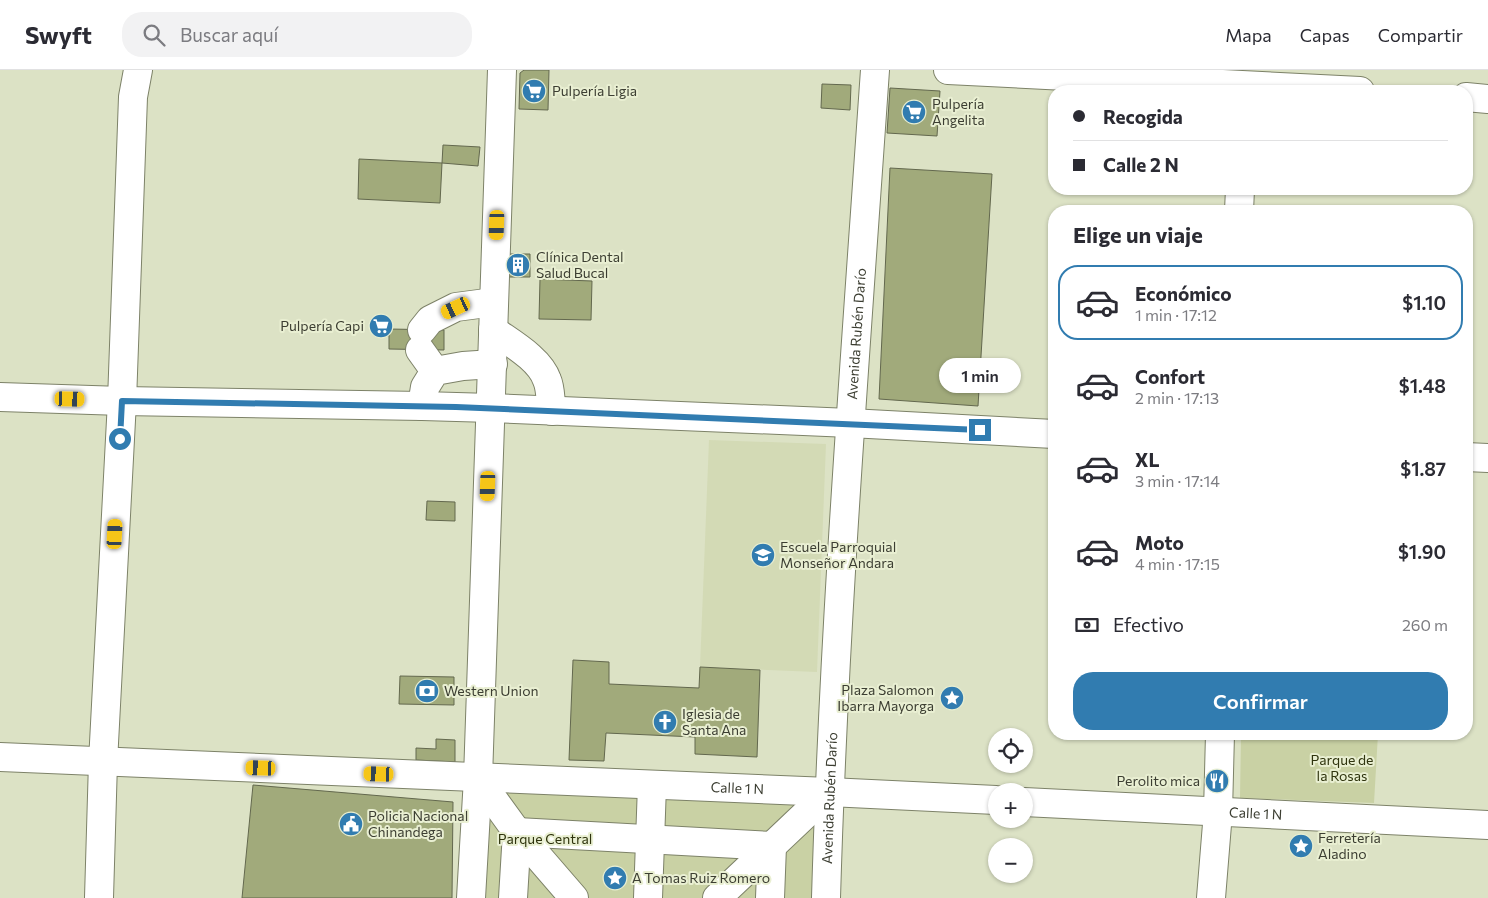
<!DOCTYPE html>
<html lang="es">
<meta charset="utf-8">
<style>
:root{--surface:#fff;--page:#f2f2f3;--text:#2b2b33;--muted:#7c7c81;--line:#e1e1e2;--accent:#317cb0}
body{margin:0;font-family:Commissioner,sans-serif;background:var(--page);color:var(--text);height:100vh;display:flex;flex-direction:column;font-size:19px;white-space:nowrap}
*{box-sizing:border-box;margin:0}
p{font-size:16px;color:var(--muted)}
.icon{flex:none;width:28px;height:28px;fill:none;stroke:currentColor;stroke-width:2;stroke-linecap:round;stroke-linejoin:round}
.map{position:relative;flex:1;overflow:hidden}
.details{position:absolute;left:1048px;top:135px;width:425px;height:535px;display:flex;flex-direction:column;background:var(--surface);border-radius:20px;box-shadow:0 1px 4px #0004}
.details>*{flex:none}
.top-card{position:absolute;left:1048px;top:15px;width:425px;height:110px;border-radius:20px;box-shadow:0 1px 4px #0004;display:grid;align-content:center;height:110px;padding:0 25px;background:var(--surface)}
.controls{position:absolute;left:988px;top:658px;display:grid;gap:10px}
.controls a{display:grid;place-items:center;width:45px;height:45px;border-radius:50%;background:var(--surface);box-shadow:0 1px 4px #0004;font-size:25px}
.end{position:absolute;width:22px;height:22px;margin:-11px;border:6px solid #317cb0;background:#fff;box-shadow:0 0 0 2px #fff}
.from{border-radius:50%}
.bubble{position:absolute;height:35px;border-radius:18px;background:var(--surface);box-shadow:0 1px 4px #0004;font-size:16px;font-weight:600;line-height:35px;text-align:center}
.car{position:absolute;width:15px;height:30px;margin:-15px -8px;border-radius:6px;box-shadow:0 0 4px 1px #0007;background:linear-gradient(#f5c518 24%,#345 0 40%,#f5c518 0 76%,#345 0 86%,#f5c518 0)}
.top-card b{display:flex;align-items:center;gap:18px;height:48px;font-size:19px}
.top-card b+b{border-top:1px solid var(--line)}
.top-card i{width:12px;height:12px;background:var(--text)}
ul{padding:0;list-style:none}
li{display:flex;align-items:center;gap:15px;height:75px;margin:0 10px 8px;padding:0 15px;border:2px solid transparent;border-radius:20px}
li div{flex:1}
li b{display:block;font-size:19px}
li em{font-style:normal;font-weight:600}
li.on{border-color:var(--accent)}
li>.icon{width:45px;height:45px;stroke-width:1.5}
h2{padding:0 25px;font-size:22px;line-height:60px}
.pay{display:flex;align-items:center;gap:12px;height:55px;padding:0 25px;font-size:19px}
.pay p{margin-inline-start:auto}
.button{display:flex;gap:10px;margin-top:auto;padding:10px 25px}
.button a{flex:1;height:58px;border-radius:20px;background:var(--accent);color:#fff;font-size:20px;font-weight:600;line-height:58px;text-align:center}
header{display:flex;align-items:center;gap:30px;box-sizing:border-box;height:70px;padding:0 25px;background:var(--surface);border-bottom:1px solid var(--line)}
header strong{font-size:24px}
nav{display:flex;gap:28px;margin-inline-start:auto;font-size:18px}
.search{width:350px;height:45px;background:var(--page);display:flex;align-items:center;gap:12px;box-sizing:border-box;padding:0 18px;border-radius:20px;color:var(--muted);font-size:19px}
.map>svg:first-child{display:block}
.built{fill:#d3dab5}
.green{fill:#c9d1a4}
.building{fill:#a1aa7b;stroke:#63684e}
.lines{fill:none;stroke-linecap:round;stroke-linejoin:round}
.minor-casing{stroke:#7d8268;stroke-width:30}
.minor{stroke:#fff;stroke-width:28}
.route{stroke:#317cb0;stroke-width:6}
.labels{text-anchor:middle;stroke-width:4;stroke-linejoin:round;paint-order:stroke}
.poi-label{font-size:14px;fill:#3c3e32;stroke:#e9efd2;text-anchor:start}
.street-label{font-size:14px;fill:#3c3e32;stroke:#e9efd2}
.park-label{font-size:14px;fill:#2f340e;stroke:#e9efd2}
</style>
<header>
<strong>Swyft</strong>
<div class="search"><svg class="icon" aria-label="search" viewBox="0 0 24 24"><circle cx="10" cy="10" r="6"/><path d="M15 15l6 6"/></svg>Buscar aquí</div>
<nav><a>Mapa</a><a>Capas</a><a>Compartir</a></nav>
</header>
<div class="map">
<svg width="1488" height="828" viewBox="0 0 1488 828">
<rect width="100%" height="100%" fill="#dce2c5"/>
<path class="built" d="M709,370L826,374L817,602L700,597Z"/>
<path class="green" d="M1241,664H1378L1374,733L1240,728Z
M478,708L829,722L826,828H471Z"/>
<path class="building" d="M524,0H549L548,40L519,39L520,3Z
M822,14L851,15L850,40L821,38Z
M890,18L940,21L937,66L887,63Z
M443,75L480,77L478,96L442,93Z
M359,89L442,93L440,133L358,129Z
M890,98L992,104L978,336L879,329Z
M505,184H530V207H505Z
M540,209L592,211L591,250L539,249Z
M389,259L444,260V280L389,279Z
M427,431L455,432V451L426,450Z
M573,590L609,592V614L699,618L700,597L760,600L757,687L695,684V667L606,663L604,691L569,690Z
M400,606L454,607V635L399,634Z
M436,669L455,670V692L416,690V678L436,679Z
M253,715L453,732L452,828H242Z"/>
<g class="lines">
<g class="minor-casing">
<g id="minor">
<path d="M948,0L1360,21"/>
<path d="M1466,27L1488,29"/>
<path d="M1239,141L1240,119"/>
<path d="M422,260L430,250L456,237L494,232"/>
<path d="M493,260C511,273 540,289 547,310C551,319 550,331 552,341"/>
<path d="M420,280L435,301"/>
<path d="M0,327L122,331L422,336L491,338L850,353L1054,364"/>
<path d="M422,336L425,317L435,301L463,296L493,294"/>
<path d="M1466,387L1488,388"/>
<path id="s1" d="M0,687L829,722L996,730"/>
<path d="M478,708L517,762L574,828"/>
<path id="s2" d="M1024,732L1488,755"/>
<path d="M99,828L103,692L122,331L133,27L138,0"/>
<path d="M471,828L478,708L502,0"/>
<path d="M513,828L517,762L772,776L770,828"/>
<path d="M648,828L652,715"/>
<path d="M717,828L829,722"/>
<path id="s3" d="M826,828C834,552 856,276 875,0"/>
<path d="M1211,828L1218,742L1220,664"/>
</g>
</g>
<use href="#minor" class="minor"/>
</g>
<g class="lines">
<path class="route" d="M120,369L122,331L456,337L980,360"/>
</g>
<defs>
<g id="supermarket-disc" transform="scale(1.25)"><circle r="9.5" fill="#317cb0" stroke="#e9efd2"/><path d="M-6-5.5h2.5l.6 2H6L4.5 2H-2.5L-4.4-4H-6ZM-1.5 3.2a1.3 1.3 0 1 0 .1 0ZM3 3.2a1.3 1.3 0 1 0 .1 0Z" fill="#fff"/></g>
<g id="building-disc" transform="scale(1.25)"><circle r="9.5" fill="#317cb0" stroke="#e9efd2"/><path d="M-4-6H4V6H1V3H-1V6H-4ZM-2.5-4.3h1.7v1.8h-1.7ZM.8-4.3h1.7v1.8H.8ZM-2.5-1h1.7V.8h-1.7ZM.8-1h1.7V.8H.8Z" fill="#fff"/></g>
<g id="school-disc" transform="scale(1.25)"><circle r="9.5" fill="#317cb0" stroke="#e9efd2"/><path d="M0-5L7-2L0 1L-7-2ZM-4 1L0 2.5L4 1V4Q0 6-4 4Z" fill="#fff"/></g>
<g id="bank-disc" transform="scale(1.25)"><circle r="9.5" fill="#317cb0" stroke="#e9efd2"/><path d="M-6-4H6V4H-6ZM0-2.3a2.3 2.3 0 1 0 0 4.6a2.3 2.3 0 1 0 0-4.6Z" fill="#fff"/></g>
<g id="sight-disc" transform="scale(1.25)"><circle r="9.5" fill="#317cb0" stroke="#e9efd2"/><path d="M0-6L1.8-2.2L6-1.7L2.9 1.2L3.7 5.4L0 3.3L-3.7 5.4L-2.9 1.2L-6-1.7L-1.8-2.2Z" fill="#fff"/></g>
<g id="church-disc" transform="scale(1.25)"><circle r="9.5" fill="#317cb0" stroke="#e9efd2"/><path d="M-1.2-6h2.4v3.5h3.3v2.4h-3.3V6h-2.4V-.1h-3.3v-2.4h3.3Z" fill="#fff"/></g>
<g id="restaurant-disc" transform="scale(1.25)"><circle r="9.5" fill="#317cb0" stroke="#e9efd2"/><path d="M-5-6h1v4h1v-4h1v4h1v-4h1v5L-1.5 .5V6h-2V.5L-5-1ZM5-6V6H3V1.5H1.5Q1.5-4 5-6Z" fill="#fff"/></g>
<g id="civic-disc" transform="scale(1.25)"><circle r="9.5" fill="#317cb0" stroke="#e9efd2"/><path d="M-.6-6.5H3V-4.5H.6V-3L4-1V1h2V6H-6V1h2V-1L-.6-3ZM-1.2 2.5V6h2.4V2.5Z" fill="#fff"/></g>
</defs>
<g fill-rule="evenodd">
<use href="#supermarket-disc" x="534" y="21"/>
<use href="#supermarket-disc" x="914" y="42"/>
<use href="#building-disc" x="518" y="195"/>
<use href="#supermarket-disc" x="381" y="256"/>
<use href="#school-disc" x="763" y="485"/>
<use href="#bank-disc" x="427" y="621"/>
<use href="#sight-disc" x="952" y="628"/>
<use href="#church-disc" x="665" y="652"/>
<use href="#restaurant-disc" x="1217" y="711"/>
<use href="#civic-disc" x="351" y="754"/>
<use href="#sight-disc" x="1301" y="776"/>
<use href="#sight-disc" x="615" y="808"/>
</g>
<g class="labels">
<g class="poi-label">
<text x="552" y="26">Pulpería Ligia</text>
<text x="932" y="39">Pulpería<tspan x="932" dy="16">Angelita</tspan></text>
<text x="536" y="192">Clínica Dental<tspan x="536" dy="16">Salud Bucal</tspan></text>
<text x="364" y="261" text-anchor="end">Pulpería Capi</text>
<text x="780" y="482">Escuela Parroquial<tspan x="780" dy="16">Monseñor Andara</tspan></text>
<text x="934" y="625" text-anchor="end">Plaza Salomon<tspan x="934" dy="16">Ibarra Mayorga</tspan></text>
<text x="444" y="626">Western Union</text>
<text x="682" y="649">Iglesia de<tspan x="682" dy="16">Santa Ana</tspan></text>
<text x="1200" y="716" text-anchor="end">Perolito mica</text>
<text x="368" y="751">Policia Nacional<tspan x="368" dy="16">Chinandega</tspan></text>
<text x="1318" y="773">Ferretería<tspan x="1318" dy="16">Aladino</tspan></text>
<text x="632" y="813">A Tomas Ruiz Romero</text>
</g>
<g class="street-label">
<text dy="5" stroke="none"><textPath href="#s3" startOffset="565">Avenida Rubén Darío</textPath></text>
<text dy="5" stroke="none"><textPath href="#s1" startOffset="738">Calle 1 N</textPath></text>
<text dy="5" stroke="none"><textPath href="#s3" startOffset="100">Avenida Rubén Darío</textPath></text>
<text dy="5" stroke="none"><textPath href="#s2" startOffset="232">Calle 1 N</textPath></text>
</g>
<g class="park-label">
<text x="1342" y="695">Parque de<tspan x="1342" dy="16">la Rosas</tspan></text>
<text x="545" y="774">Parque Central</text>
</g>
</g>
</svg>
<div class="controls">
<a><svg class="icon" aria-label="locate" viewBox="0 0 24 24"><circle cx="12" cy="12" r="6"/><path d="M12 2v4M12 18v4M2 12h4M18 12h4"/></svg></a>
<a>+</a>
<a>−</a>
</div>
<i class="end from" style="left:120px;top:369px"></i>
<i class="end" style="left:980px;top:360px"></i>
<div class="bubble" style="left:939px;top:288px;width:82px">1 min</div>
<i class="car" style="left:497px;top:155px;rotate:182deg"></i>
<i class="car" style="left:456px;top:238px;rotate:245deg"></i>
<i class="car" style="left:70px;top:329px;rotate:92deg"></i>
<i class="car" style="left:488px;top:416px;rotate:182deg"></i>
<i class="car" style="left:115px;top:464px;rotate:3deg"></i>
<i class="car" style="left:261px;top:698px;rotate:272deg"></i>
<i class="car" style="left:379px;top:704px;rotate:272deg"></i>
<div class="top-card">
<b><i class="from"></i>Recogida</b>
<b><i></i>Calle 2 N</b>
</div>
<section class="details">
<h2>Elige un viaje</h2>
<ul>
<li class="on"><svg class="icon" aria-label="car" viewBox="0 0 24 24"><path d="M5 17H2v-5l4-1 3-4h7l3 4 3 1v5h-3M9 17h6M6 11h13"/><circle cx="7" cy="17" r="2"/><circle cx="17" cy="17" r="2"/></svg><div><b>Económico</b><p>1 min · 17:12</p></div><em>$1.10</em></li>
<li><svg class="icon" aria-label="car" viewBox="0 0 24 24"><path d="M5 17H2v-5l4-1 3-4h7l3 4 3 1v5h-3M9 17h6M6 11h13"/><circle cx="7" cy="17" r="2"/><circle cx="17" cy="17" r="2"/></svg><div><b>Confort</b><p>2 min · 17:13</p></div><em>$1.48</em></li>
<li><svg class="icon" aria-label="car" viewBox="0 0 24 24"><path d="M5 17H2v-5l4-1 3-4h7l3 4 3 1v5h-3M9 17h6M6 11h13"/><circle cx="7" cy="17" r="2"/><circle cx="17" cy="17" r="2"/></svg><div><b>XL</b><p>3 min · 17:14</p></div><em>$1.87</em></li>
<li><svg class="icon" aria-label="car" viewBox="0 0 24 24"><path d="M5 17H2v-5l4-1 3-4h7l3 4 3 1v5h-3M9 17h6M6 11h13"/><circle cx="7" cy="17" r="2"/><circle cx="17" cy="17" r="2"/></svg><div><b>Moto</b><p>4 min · 17:15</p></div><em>$1.90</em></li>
</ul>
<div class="pay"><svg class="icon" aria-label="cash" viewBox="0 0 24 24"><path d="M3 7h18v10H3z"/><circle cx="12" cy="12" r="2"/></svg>Efectivo<p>260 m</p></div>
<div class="button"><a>Confirmar</a></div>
</section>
</div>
